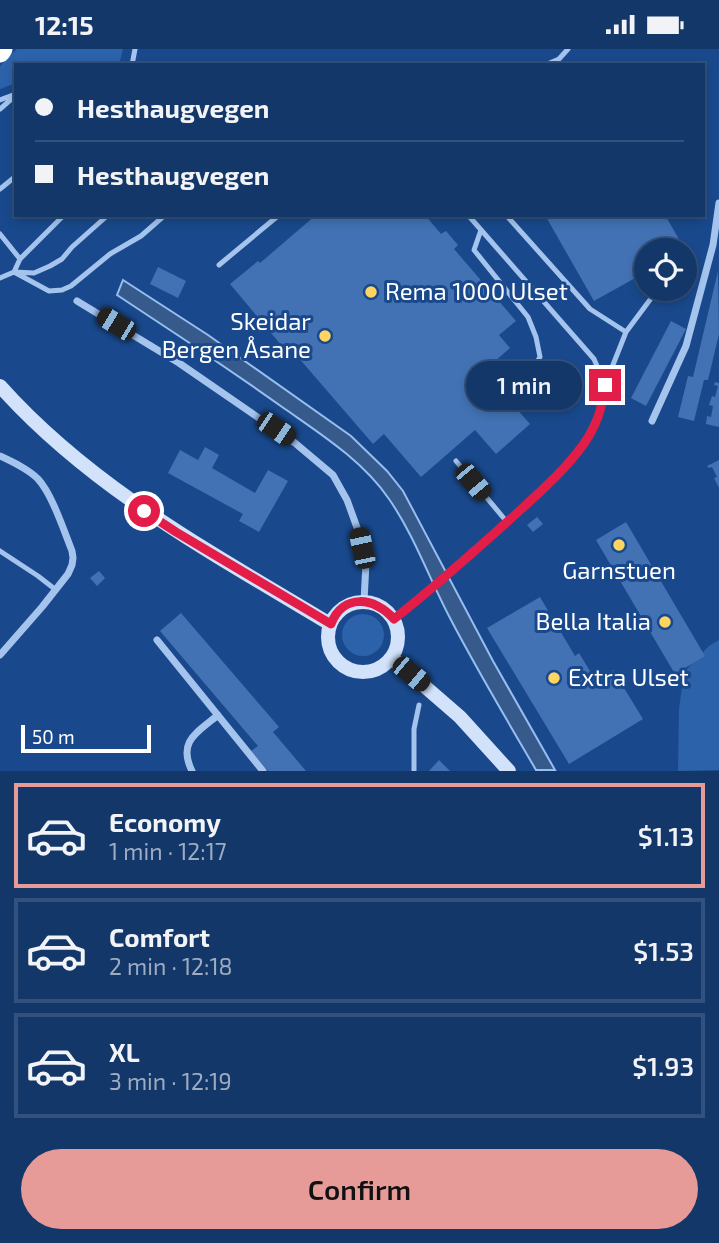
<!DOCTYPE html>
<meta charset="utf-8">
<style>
:root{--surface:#133769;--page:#1c3f6f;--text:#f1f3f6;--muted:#9dacc0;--line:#32517d;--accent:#e69b98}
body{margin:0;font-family:"Exo 2",sans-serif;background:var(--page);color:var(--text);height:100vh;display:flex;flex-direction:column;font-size:26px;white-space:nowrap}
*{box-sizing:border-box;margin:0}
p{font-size:23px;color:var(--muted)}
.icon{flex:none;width:38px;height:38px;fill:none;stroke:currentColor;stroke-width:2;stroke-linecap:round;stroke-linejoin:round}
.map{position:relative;height:722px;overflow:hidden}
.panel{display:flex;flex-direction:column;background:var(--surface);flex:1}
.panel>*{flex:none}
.top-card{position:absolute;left:14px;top:14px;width:691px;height:154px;border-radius:0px;box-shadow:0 4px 10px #0003,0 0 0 2px var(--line);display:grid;align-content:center;height:154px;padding:0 21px;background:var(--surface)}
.tools{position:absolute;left:634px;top:189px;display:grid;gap:14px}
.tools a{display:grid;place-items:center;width:63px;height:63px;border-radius:50%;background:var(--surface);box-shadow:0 4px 10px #0003,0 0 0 2px var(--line);font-size:35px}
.scale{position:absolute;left:21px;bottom:18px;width:130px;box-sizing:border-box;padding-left:7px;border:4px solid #fff;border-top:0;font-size:19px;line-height:24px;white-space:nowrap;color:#fff;-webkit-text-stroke:5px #19498c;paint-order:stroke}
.end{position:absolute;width:32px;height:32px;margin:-16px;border:9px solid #e11d48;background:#fff;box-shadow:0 0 0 4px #fff}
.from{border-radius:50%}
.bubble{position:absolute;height:49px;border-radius:24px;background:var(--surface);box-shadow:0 4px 10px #0003,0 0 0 2px var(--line);font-size:23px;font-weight:600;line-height:49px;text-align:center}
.car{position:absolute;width:21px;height:42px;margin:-21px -10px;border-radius:9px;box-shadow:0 0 5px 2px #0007;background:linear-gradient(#222 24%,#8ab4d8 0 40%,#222 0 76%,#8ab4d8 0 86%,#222 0)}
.top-card b{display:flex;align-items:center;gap:24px;height:66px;font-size:26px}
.top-card b+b{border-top:2px solid var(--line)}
.top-card i{width:18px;height:18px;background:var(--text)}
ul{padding:12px 0 0;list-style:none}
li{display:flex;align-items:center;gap:21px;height:105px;margin:0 14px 10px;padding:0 7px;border:4px solid var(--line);border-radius:0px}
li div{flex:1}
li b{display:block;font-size:26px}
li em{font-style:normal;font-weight:600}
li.current{border-color:var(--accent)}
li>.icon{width:63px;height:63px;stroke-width:1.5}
.action{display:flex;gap:14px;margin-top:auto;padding:14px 21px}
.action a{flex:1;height:80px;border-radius:42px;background:var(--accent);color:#111;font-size:28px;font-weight:600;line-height:80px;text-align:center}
.status{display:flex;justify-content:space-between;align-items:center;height:49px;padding:0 35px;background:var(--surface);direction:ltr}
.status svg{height:19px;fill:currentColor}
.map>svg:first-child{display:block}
.green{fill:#2c62aa}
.water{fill:#365a8b;stroke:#97bef0;stroke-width:2}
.building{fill:#4272b4}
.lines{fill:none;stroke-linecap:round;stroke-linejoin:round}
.service{stroke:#a4c4ee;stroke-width:5}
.minor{stroke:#a4c4ee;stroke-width:7}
.secondary{stroke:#d1e2fa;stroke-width:14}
.motorway{stroke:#fff;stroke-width:21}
.route{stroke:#e11d48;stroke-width:9}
.poi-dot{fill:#ffd561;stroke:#19498c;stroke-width:2.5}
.labels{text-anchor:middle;stroke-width:6;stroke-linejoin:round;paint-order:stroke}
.poi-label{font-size:24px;fill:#fff;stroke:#19498c;text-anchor:start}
</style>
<div class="status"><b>12:15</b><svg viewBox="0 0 49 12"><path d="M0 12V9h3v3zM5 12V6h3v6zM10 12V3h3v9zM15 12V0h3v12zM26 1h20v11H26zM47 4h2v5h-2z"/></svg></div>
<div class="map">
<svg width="719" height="722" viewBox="0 0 719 722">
<rect width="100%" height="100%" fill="#19498c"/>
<path class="green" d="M17,0H123L120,12L116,15L16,16V34L0,40V17Z
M342 586a21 21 0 1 1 42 0a21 21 0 1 1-42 0Z
M719,591V721L678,722L679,660L684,623L709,597Z"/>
<path class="water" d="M123,231L208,286L351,387L387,422L403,442L493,612L555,721H536C507,671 477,621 450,569C429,529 414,486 389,450C363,412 322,386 285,360C230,321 174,283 117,246Z"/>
<path class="building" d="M316,166H425L441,185L446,182L458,196L454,200L516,272L499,286L510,299L472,332L491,354L493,351H500L504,355L509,351L530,375L496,405L475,381L421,428L384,385L373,395L291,300L287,303L230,235L258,212L260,214Z
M545,166H665L680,192L673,196L676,201H646V223L594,252Z
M158,218L186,232L178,249L150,235Z
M718,222L719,285L708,331H704L694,372L678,368L688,327L693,328Z
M671,272L686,280L646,357L631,349Z
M715,333L719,334V378L706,375L707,367L711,368L713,357L709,356L712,347L715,348L718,337L714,336Z
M205,398L219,406L212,419L255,444L268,421L288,432L259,483L239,472L243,465L168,424L180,401L198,411Z
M719,411V439L714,429L717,428L712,418L709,419L707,417Z
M537,468L543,475L533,483L527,476Z
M626,473L705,607L675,625L596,491Z
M99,522L105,529L97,537L90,529Z
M540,548L575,607L579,604L596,632L613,621L643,670L569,715L487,579Z
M181,564L279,678L273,683L306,722H268L251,702L258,697L160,582Z
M439,711L450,722H429Z"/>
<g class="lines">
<path class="service" d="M132,16L135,0
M545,16L559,10L568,0
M0,51L13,46
M0,60L16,46
M0,140L16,127
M468,166L594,310L605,336
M506,166L590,260L626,283
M481,181L474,201L528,268L536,288L540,308L526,331
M0,185L20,210
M219,216L279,166
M14,223L49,242L62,241L71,237L110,205L141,187L165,166
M14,223L20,210L64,166
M0,229L14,223L34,224L50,217L62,210L72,198L108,166
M456,412L507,473
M0,502L38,527L56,541
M453,521L538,445L566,417L584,394L602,357L605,336L626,283L658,240
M414,722V680L419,656"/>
<path class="minor" d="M77,252L179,314L295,394L333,426L347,451L359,484L366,514L364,552
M652,372L686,297L713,196L719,154
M0,407C13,413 28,420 38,430C52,445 64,482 72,502L73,509L72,516L68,525L42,558L0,606
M394,570L453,521
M157,591L263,722
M192,722C177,692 198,683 218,666"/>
<path class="secondary" d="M0,337C92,440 214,505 330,575
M328 588a35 35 0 1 1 70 0a35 35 0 1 1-70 0Z
M392,609L460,668L509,722"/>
<path class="motorway" d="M0,3L2,0"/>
</g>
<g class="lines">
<path class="route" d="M144,462L176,483L331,575C343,544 375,548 394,570C436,537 476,501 516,465C540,443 564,422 583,396C597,376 602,360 605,336"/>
</g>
<g class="poi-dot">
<circle cx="371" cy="243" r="7"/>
<circle cx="325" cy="287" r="7"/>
<circle cx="619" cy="496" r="7"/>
<circle cx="665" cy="573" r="7"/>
<circle cx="554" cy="629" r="7"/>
</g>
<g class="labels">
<g class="poi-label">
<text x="385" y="251">Rema 1000 Ulset</text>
<text x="311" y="281" text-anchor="end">Skeidar<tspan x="311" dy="28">Bergen Åsane</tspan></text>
<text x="619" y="530" text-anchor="middle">Garnstuen</text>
<text x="651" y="581" text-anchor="end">Bella Italia</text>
<text x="568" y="637">Extra Ulset</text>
</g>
</g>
</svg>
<div class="tools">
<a><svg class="icon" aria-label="locate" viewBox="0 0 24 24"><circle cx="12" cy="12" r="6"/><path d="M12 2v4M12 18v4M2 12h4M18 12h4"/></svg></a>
</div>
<div class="scale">50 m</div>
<i class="end from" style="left:144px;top:462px"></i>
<i class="end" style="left:605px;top:336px"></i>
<div class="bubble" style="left:466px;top:312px;width:116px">1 min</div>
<i class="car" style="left:116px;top:275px;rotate:301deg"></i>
<i class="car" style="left:276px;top:380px;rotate:124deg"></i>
<i class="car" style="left:473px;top:433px;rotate:140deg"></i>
<i class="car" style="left:362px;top:499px;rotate:348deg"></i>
<i class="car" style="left:411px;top:625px;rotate:130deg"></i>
<div class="top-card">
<b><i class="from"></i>Hesthaugvegen</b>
<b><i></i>Hesthaugvegen</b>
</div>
</div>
<section class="panel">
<ul>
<li class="current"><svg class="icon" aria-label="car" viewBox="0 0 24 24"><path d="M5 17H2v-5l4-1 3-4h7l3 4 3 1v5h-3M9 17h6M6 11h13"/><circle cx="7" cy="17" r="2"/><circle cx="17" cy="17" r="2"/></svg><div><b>Economy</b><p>1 min · 12:17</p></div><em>$1.13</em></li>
<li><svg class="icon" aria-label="car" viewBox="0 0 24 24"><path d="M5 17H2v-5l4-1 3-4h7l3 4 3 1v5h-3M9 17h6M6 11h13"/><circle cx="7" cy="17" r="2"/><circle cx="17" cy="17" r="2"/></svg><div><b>Comfort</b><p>2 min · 12:18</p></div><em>$1.53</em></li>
<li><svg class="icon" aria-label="car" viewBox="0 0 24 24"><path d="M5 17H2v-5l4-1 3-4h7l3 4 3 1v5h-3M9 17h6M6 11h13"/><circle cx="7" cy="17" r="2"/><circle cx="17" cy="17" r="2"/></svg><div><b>XL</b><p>3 min · 12:19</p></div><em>$1.93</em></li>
</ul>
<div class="action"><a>Confirm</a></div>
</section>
